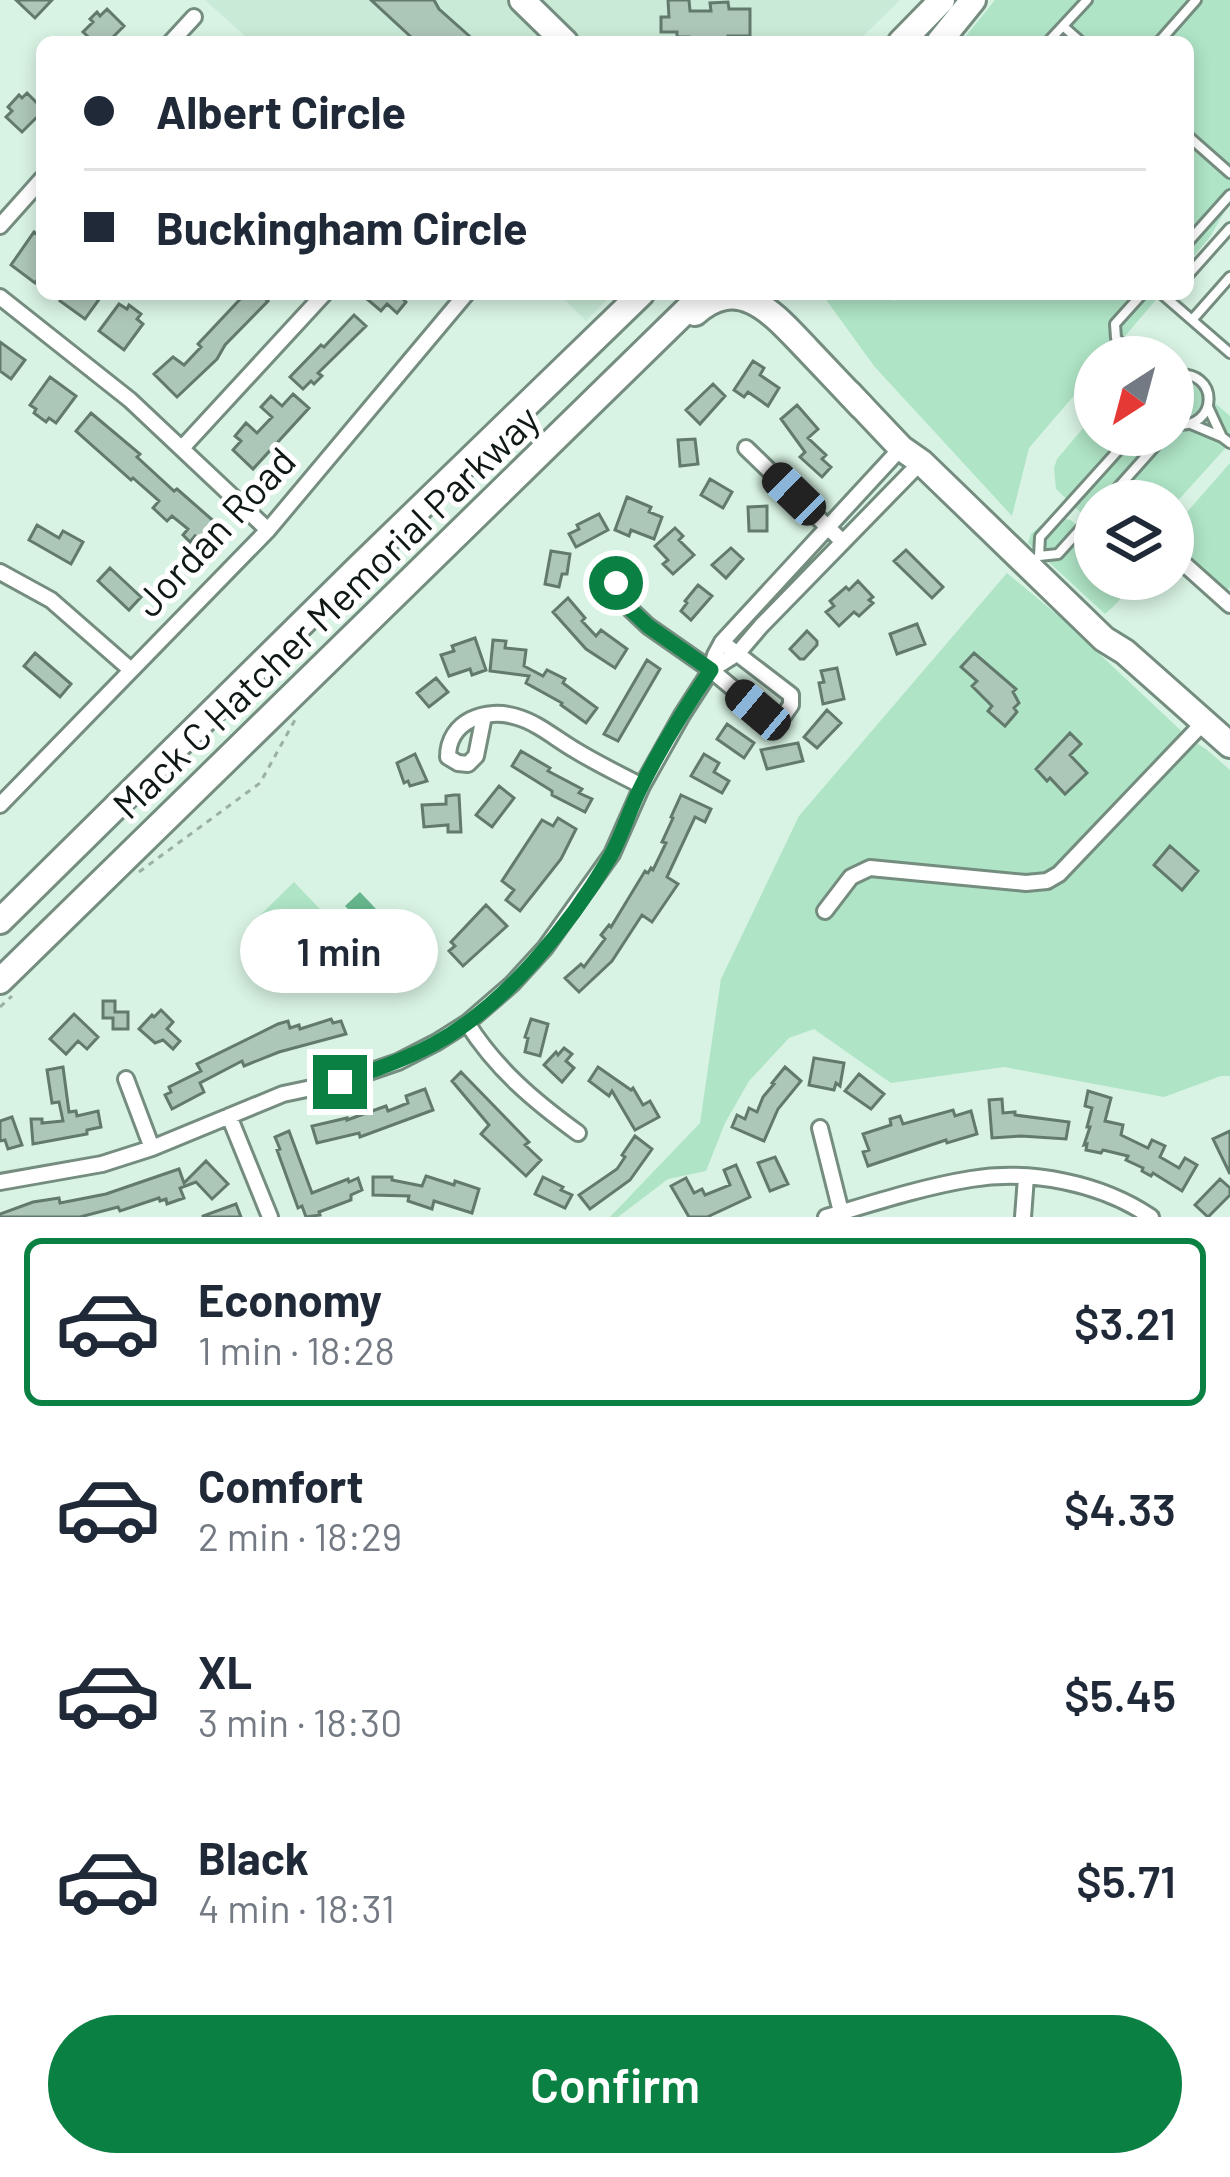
<!DOCTYPE html>
<meta charset="utf-8">
<style>
:root{--surface:#fff;--page:#f6f6f7;--text:#1f2937;--muted:#747a83;--line:#e0e1e3;--accent:#0b8043}
body{margin:0;font-family:Barlow,sans-serif;background:var(--page);color:var(--text);height:100vh;display:flex;flex-direction:column;font-size:45px;white-space:nowrap}
*{box-sizing:border-box;margin:0}
p{font-size:39px;color:var(--muted)}
.icon{flex:none;width:66px;height:66px;fill:none;stroke:currentColor;stroke-width:2;stroke-linecap:round;stroke-linejoin:round}
.map{position:relative;height:1217px;overflow:hidden}
.details{display:flex;flex-direction:column;background:var(--surface);flex:1}
.details>*{flex:none}
.banner{position:absolute;left:36px;top:36px;width:1158px;height:264px;border-radius:18px;box-shadow:0 6px 18px #0003;display:grid;align-content:center;height:264px;padding:0 48px;background:var(--surface)}
.needle{width:78px;rotate:216deg}
.fabs{position:absolute;left:1074px;top:336px;display:grid;gap:24px}
.fabs a{display:grid;place-items:center;width:120px;height:120px;border-radius:50%;background:var(--surface);box-shadow:0 6px 18px #0003;font-size:60px}
.end{position:absolute;width:54px;height:54px;margin:-27px;border:15px solid #0b8043;background:#fff;box-shadow:0 0 0 6px #fff}
.from{border-radius:50%}
.bubble{position:absolute;height:84px;border-radius:42px;background:var(--surface);box-shadow:0 6px 18px #0003;font-size:39px;font-weight:600;line-height:84px;text-align:center}
.car{position:absolute;width:36px;height:72px;margin:-36px -18px;border-radius:15px;box-shadow:0 0 9px 3px #0007;background:linear-gradient(#222 24%,#8ab4d8 0 40%,#222 0 76%,#8ab4d8 0 86%,#222 0)}
.banner b{display:flex;align-items:center;gap:42px;height:114px;font-size:45px}
.banner b+b{border-top:3px solid var(--line)}
.banner i{width:30px;height:30px;background:var(--text)}
ul{padding:21px 0 0;list-style:none}
li{display:flex;align-items:center;gap:36px;height:168px;margin:0 24px 18px;padding:0 24px;border:6px solid transparent;border-radius:18px}
li div{flex:1}
li b{display:block;font-size:45px}
li em{font-style:normal;font-weight:600}
li.selected{border-color:var(--accent)}
li>.icon{width:108px;height:108px;stroke-width:1.5}
.cta{display:flex;gap:24px;margin-top:auto;padding:24px 48px}
.cta a{flex:1;height:138px;border-radius:72px;background:var(--accent);color:#fff;font-size:48px;font-weight:600;line-height:138px;text-align:center}
.map>svg:first-child{display:block}
.built{fill:#c8ead6}
.green{fill:#afe4c6}
.water{fill:#67b68d}
.building{fill:#acc6b7;stroke:#627a6c;stroke-width:3}
.lines{fill:none;stroke-linecap:round;stroke-linejoin:round}
.service-casing{stroke:#748d7f;stroke-width:14}
.minor-casing{stroke:#748d7f;stroke-width:20}
.primary-casing{stroke:#748d7f;stroke-width:30}
.trunk-casing{stroke:#748d7f;stroke-width:30}
.path{stroke:#9bb0a4;stroke-width:3;stroke-dasharray:6 6;stroke-linecap:butt}
.service{stroke:#fff;stroke-width:8}
.minor{stroke:#fff;stroke-width:14}
.primary{stroke:#fff;stroke-width:24}
.trunk{stroke:#fff;stroke-width:24}
.route{stroke:#0b8043;stroke-width:15}
.labels{text-anchor:middle;stroke-width:10;stroke-linejoin:round;paint-order:stroke}
.street-label{font-size:39px;fill:#0f1813;stroke:#fff}
</style>
<div class="map">
<svg width="1230" height="1217" viewBox="0 0 1230 1217">
<rect width="100%" height="100%" fill="#d8f3e3"/>
<path class="built" d="M205,0H900L857,42H252Z
M559,294H613L586,321Z"/>
<path class="green" d="M995,0H1230V202L1210,237L1188,263V42H961Z
M822,294H889L894,301L905,294H1161L1107,357H1095V371L1029,448L1012,516L874,366Z
M1173,367L1230,416V443L1173,506V501H1095V526L1056,489L1054,468L1057,459L1095,414V435H1173Z
M1230,463V587L1227,591L1173,543V528Z
M1051,516L1071,520L1095,542V579H1128C1126,595 1117,604 1105,614L1028,543L1031,534Z
M1007,573L1061,618L1190,739L1206,749L1230,770V1076H1221L1164,1097L1004,1067L891,1083L814,1029L789,1038L749,1081L725,1123L706,1171L668,1179L618,1217H610L700,1123L721,979L799,816Z
M294,882L341,931L294,977L246,929Z"/>
<path class="water" d="M360,892L392,926L377,940L345,906Z"/>
<path class="building" d="M16,0H52L35,18Z
M371,0H434L439,9L476,42H406L411,37Z
M668,0H689L690,11H711L710,3L728,2L729,9H750V36H728V42H710L689,41V37H677V32H661V17H669Z
M107,9L124,26L108,42H94L83,32L93,22L90,19L97,12L100,16Z
M27,93L42,108V112L22,132L6,117L12,111L8,107L19,95L22,98Z
M34,232L42,238V274L35,283L11,265Z
M65,294H103L85,319L60,301Z
M245,294H260L268,301L225,345L217,359L177,397L154,374L173,357L184,365L201,347L198,344Z
M361,294H398L406,302L397,313L387,304L381,311Z
M119,304L127,309L129,305L141,314L137,319L143,324L124,350L99,331Z
M354,315L366,326L318,373L322,376L314,384L311,381L303,389L290,377L321,345L324,347Z
M0,342L25,360L11,379L0,371Z
M753,361L764,368L760,375L779,388L768,406L748,392L744,397L734,390Z
M50,377L76,396L56,423L49,418L46,422L34,413L36,409L30,405Z
M713,384L725,396L700,424L686,410Z
M293,394L309,408L253,469L233,450L241,441L235,436L246,423L257,433L272,417L261,407L271,396L282,406Z
M797,405L818,429L808,438L826,455L822,459L831,467L822,477L800,457L805,452L781,419Z
M91,413L140,454L137,457L174,491L177,489L217,524L202,542L195,536L190,542L183,535L188,529L172,516L167,521L153,508L159,501L133,478L131,480L76,431Z
M695,439L698,464L680,466L678,440Z
M710,479L732,492L723,508L701,495Z
M627,497L651,507L649,512L662,517L654,539L631,530L629,536L615,530Z
M767,506V531H749L748,507Z
M599,514L608,530L576,547L569,534L579,529L577,525Z
M37,525L59,538L63,531L83,542L71,564L29,540Z
M675,528L683,536L679,540L694,555L673,574L663,564L668,560L655,546Z
M731,548L743,559L726,578L712,565Z
M906,550L943,587L932,598L894,561Z
M551,551L570,554L567,574H562L559,587L545,584Z
M110,568L141,597L129,610L98,581Z
M858,581L873,597L869,600L873,603L859,616L854,612L839,626L826,612L834,606L830,601L846,587L849,590Z
M698,585L712,596L691,620L681,611L687,603L685,601Z
M568,598L585,618L582,621L596,636L601,630L627,649L615,668L586,649L553,612Z
M917,624L925,644L897,654L890,634Z
M807,631L817,641V645L804,659H800L790,649Z
M475,638L486,670L472,675L470,669L449,676L441,655L454,651L452,646Z
M493,640L506,641L505,648L526,650L524,666L543,676L547,670L565,679L563,683L597,708L586,723L561,705L562,703L526,683L529,676L490,671Z
M35,653L71,684L60,697L24,666Z
M974,653L1016,689L1013,692L1019,703L1014,708L1017,712L1005,726L988,711L992,706L972,686L977,681L961,667Z
M647,660L660,669L618,741L604,734Z
M837,668L844,699L823,704L819,683L824,682L821,671Z
M436,678L448,692L429,707L417,693Z
M827,710L841,723L817,748L804,737Z
M727,724L754,743L744,758L717,739Z
M1070,733L1081,744L1070,755L1087,773L1065,794L1050,778L1047,781L1036,769Z
M798,743L803,761L767,769L761,750Z
M521,751L550,768L548,771L582,789L579,793L592,799L585,812L552,795V791L512,766Z
M415,754L427,781L410,786L408,781L404,783L397,763Z
M704,754L719,763L714,772L729,781L722,793L691,776Z
M499,786L514,798L492,827L476,815Z
M454,795H459L461,832H448V825L424,827L422,805L446,804V796Z
M681,795L711,809L705,822L695,817L667,877L678,884L652,922L642,915L612,961L579,992L565,978L581,964L584,967L605,939L601,935L609,925L611,927L645,871L648,873L651,868L653,870L666,843L662,842L673,818L671,817Z
M558,818L576,829L561,859L520,911L506,900L514,890L502,881L542,820L553,826Z
M1170,846L1198,871L1182,890L1154,865Z
M486,905L507,926L463,966L449,951L455,946L451,942Z
M103,1001H115V1012H128V1029H113V1018H103Z
M161,1010L173,1022L167,1029L180,1041L173,1049L163,1040L155,1043L139,1029L152,1015L154,1017Z
M74,1014L98,1037L87,1049L78,1041L66,1054L50,1039Z
M331,1019L333,1023L341,1021L346,1034L279,1052L244,1066L242,1061L200,1083L204,1092L172,1109L165,1095L171,1092L169,1087L201,1071L197,1064L278,1024L288,1021L290,1028L299,1025L300,1029Z
M531,1019L548,1024L540,1056L525,1052L528,1038L525,1037Z
M564,1048L572,1054L566,1061L574,1068L562,1082L544,1065L556,1052L558,1055Z
M814,1058L844,1063L840,1086L836,1083L834,1090L809,1085Z
M63,1067L69,1112L76,1111L77,1116L98,1111L101,1127L87,1130V1134L33,1144L31,1119H42V1123L63,1121L59,1102L52,1103L47,1070Z
M598,1067L631,1090L633,1088L643,1105L650,1101L659,1117L635,1130L612,1091L609,1096L589,1081Z
M785,1067L801,1081L778,1109L764,1141L732,1127L737,1115L745,1119L749,1108L757,1112L763,1097L774,1084L772,1083Z
M461,1072L529,1142L525,1145L541,1160L526,1176L481,1134L489,1125L452,1081Z
M859,1074L884,1094L871,1109L845,1091Z
M425,1089L433,1110L360,1137L359,1133L317,1143L312,1126L347,1118V1120L386,1106L388,1111L408,1103L406,1096Z
M1088,1091L1111,1098L1105,1121L1123,1125L1121,1135L1148,1148L1152,1140L1165,1146L1160,1157L1179,1168L1185,1158L1197,1165L1182,1191L1153,1173L1151,1176L1142,1171L1143,1168L1126,1160L1128,1156L1103,1150L1101,1153L1086,1150L1087,1144L1084,1145L1090,1127H1087L1092,1108L1085,1106Z
M1002,1099L1003,1113L1015,1112V1115L1069,1122L1066,1139L1021,1136L992,1138L989,1100Z
M953,1110L955,1116L971,1111L977,1134L947,1143L946,1140L868,1166L863,1152L869,1150L863,1134L891,1125L890,1119L900,1116L903,1124Z
M12,1117L22,1145L8,1149L5,1140L0,1141V1121Z
M289,1131L312,1193L348,1179L349,1182L358,1178L362,1190L351,1195V1200L319,1212L320,1215L306,1217L302,1206L298,1208L277,1150L280,1149L275,1137Z
M1230,1131V1174L1213,1139Z
M635,1136L652,1149L630,1180L590,1209L579,1195L617,1169L625,1157L622,1155Z
M775,1157L788,1184L770,1191L758,1163Z
M206,1161L228,1184L212,1199L196,1182L180,1188L184,1198L167,1204L166,1199L160,1201L159,1198L120,1211L118,1207L80,1217H0V1214L33,1202L59,1198L60,1203L106,1194L179,1169L184,1183Z
M736,1165L750,1197L707,1217H689L671,1186L686,1178L694,1193L702,1189L705,1195L730,1185L724,1170Z
M426,1176L454,1185L455,1181L479,1189L472,1213L434,1201L432,1209L408,1201L409,1196L373,1195V1177H392V1180L422,1186Z
M543,1177L563,1187L561,1190L572,1195L565,1208L535,1194Z
M1220,1179L1230,1188V1195L1208,1217L1195,1205Z
M236,1204L241,1217H203V1216Z"/>
<g class="lines">
<g class="service-casing">
<path id="service" d="M1064,27L1081,42
M1048,42L1087,0
M1159,42L1196,0
M1188,136L1230,173
M1188,242L1230,195
M1188,275L1230,228
M1162,294L1230,353
M1192,320L1230,277
M1134,357L1116,338L1115,324L1142,294
M1173,375C1221,367 1220,432 1173,424
M1208,407L1221,435
M1191,424L1222,437L1230,443
M1107,500L1165,435
M1039,556L1058,554L1095,513
M1034,561L1039,556L1040,537L1132,435"/>
</g>
<g class="minor-casing">
<path id="minor" d="M171,42L194,17
M0,226L42,179
M0,297L130,400L268,530
M182,448L324,294
M746,448L843,542
M1109,498L1113,501
M1173,554L1230,605
M0,572L51,600L131,670
M616,583L630,609L648,626L711,670L759,710L773,716L784,715L791,705V695L722,642
M711,670L738,653L761,626L921,462
M484,716L476,756L468,764L458,763L448,757C448,721 486,707 517,717C538,723 556,739 575,750C596,763 619,774 642,786
M0,805L268,530L466,294
M825,911L851,877L870,868L1026,883L1047,881L1059,874L1204,722
M467,1023C496,1069 534,1101 578,1133
M126,1079L152,1148
M229,1116L270,1217
M820,1128L842,1216
M0,1182L102,1164L152,1148L283,1094L340,1082L398,1062L437,1042L467,1023L512,984L545,948L612,854L642,786L682,715L711,670L715,655L722,642L901,448
M826,1217C873,1203 922,1187 971,1179C1030,1169 1101,1183 1151,1217
M1023,1217L1026,1177"/>
</g>
<g class="primary-casing">
<path id="primary" d="M901,42L942,0
M939,42L973,0
M849,393L901,448L921,462L1104,639L1125,652L1230,745"/>
</g>
<g class="trunk-casing">
<path id="trunk" d="M522,0L565,42
M695,313C741,272 776,317 807,349C825,368 843,387 861,406
M0,921L359,567L641,294
M0,981L703,294"/>
</g>
<path class="path" d="M139,872L260,783L296,718
M0,1007L12,996"/>
<use href="#service" class="service"/>
<use href="#minor" class="minor"/>
<use href="#primary" class="primary"/>
<use href="#trunk" class="trunk"/>
</g>
<g class="lines">
<path class="route" d="M340,1082C372,1071 404,1060 434,1044C505,1006 570,925 610,857C622,836 629,811 640,789C660,748 685,708 711,670L648,626L630,609L616,583"/>
</g>
<g class="labels">
<g class="street-label">
<text transform="translate(215 532) rotate(-47)" y="14">Jordan Road</text>
<text transform="translate(326 612) rotate(-44)" y="14">Mack C Hatcher Memorial Parkway</text>
</g>
</g>
</svg>
<div class="fabs">
<a><svg class="needle" viewBox="-14 -14 28 28"><path d="M0-13l5 13h-10z" fill="#e53935"/><path d="M0 13l5-13h-10z" fill="#747a83"/></svg></a>
<a><svg class="icon" aria-label="layers" viewBox="0 0 24 24"><path d="M12 4l9 5-9 5-9-5zM3 14l9 5 9-5"/></svg></a>
</div>
<i class="end from" style="left:616px;top:583px"></i>
<i class="end" style="left:340px;top:1082px"></i>
<div class="bubble" style="left:240px;top:909px;width:198px">1 min</div>
<i class="car" style="left:794px;top:494px;rotate:314deg"></i>
<i class="car" style="left:758px;top:710px;rotate:310deg"></i>
<div class="banner">
<b><i class="from"></i>Albert Circle</b>
<b><i></i>Buckingham Circle</b>
</div>
</div>
<section class="details">
<ul>
<li class="selected"><svg class="icon" aria-label="car" viewBox="0 0 24 24"><path d="M5 17H2v-5l4-1 3-4h7l3 4 3 1v5h-3M9 17h6M6 11h13"/><circle cx="7" cy="17" r="2"/><circle cx="17" cy="17" r="2"/></svg><div><b>Economy</b><p>1 min · 18:28</p></div><em>$3.21</em></li>
<li><svg class="icon" aria-label="car" viewBox="0 0 24 24"><path d="M5 17H2v-5l4-1 3-4h7l3 4 3 1v5h-3M9 17h6M6 11h13"/><circle cx="7" cy="17" r="2"/><circle cx="17" cy="17" r="2"/></svg><div><b>Comfort</b><p>2 min · 18:29</p></div><em>$4.33</em></li>
<li><svg class="icon" aria-label="car" viewBox="0 0 24 24"><path d="M5 17H2v-5l4-1 3-4h7l3 4 3 1v5h-3M9 17h6M6 11h13"/><circle cx="7" cy="17" r="2"/><circle cx="17" cy="17" r="2"/></svg><div><b>XL</b><p>3 min · 18:30</p></div><em>$5.45</em></li>
<li><svg class="icon" aria-label="car" viewBox="0 0 24 24"><path d="M5 17H2v-5l4-1 3-4h7l3 4 3 1v5h-3M9 17h6M6 11h13"/><circle cx="7" cy="17" r="2"/><circle cx="17" cy="17" r="2"/></svg><div><b>Black</b><p>4 min · 18:31</p></div><em>$5.71</em></li>
</ul>
<div class="cta"><a>Confirm</a></div>
</section>
